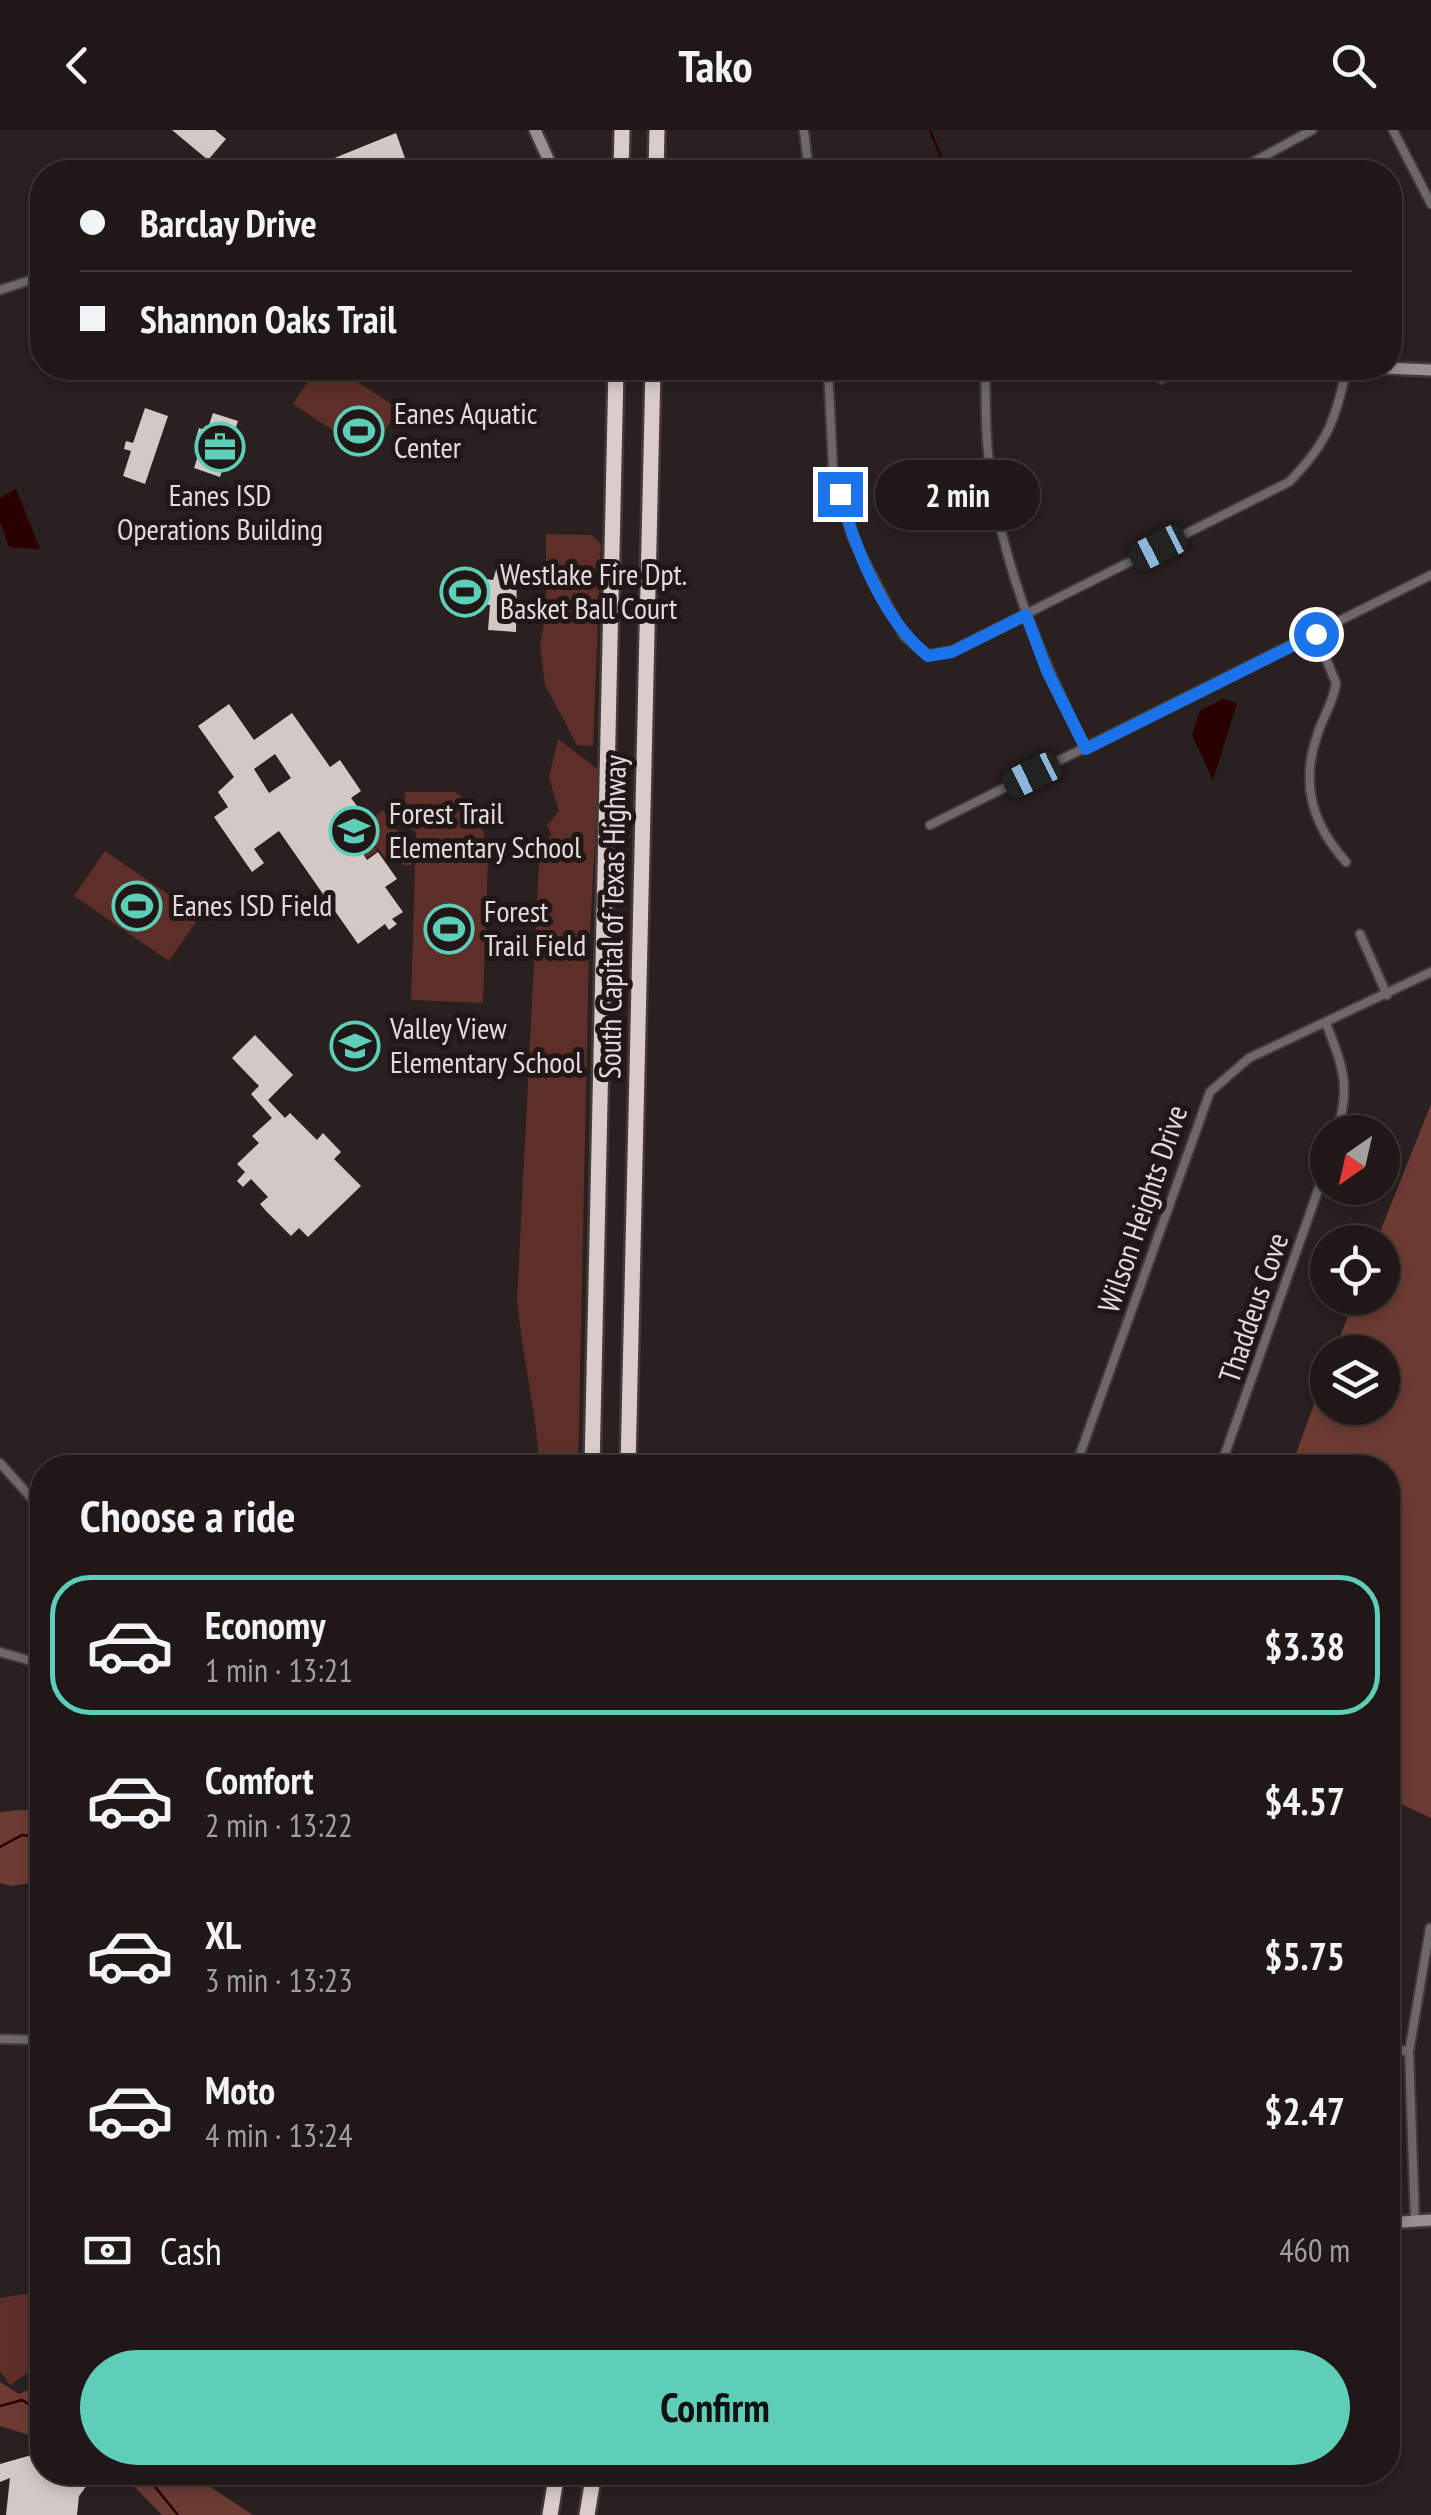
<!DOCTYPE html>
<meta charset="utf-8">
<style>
:root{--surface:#1f1817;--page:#272120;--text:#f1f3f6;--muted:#a1a0a1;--line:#3c3736;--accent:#5eceb8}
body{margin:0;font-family:"PT Sans Narrow",sans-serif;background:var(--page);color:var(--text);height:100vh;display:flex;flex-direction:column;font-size:38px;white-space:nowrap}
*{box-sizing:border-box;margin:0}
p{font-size:32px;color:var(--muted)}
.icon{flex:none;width:55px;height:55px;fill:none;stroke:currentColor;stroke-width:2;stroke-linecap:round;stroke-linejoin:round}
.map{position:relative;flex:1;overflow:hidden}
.drawer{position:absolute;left:30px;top:1325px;width:1370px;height:1030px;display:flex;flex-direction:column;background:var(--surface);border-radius:40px;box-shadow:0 5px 15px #0003,0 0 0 2px var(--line)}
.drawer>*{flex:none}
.top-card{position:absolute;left:30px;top:30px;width:1372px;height:220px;border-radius:40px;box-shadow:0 5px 15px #0003,0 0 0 2px var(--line);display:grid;align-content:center;height:220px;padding:0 50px;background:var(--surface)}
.needle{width:65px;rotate:214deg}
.controls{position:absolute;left:1310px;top:985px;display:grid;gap:20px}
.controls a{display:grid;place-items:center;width:90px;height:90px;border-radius:50%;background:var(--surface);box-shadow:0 5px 15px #0003,0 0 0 2px var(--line);font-size:50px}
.end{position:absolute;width:45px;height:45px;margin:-22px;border:12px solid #1a73e8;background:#fff;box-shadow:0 0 0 5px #fff}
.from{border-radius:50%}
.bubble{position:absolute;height:70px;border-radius:35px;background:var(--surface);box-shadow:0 5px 15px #0003,0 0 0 2px var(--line);font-size:32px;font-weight:600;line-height:70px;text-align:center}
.car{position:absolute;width:30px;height:60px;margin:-30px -15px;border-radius:12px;box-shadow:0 0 8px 2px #0007;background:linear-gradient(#222 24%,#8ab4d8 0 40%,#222 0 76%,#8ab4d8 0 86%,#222 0)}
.top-card b{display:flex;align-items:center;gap:35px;height:95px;font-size:38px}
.top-card b+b{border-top:2px solid var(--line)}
.top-card i{width:25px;height:25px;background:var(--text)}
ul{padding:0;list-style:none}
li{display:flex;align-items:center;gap:30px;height:140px;margin:0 20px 15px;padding:0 30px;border:5px solid transparent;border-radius:40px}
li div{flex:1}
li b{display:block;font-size:38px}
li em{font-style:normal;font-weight:600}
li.selected{border-color:var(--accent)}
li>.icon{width:90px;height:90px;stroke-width:1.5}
h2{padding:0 50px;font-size:45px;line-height:120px}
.pay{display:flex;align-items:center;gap:25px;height:110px;padding:0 50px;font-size:38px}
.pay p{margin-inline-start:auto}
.button{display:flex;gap:20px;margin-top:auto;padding:20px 50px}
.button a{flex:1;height:115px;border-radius:60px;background:var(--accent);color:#111;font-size:40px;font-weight:600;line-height:115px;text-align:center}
header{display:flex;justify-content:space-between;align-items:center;height:130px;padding:0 50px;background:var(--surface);font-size:45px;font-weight:600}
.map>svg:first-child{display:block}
.green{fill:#5e2f29}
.forest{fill:#6c3b34}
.water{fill:#290101}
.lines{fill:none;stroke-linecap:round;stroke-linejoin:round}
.stream{stroke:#290101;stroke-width:2.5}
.building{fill:#d4c8c6;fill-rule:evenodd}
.street-casing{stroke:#433a39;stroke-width:12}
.secondary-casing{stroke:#433a39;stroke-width:16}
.highway-casing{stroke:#433a39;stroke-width:20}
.street{stroke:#6e6968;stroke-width:8}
.secondary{stroke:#999190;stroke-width:11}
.highway{stroke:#d9cccb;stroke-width:15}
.route{stroke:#1a73e8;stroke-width:12}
.labels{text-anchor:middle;stroke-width:10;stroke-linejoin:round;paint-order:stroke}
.poi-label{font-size:30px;fill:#e2dcdb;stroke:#201716;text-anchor:start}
.street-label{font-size:30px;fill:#e2dcdb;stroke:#201716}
</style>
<header><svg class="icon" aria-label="back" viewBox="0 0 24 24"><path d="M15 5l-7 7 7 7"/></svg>Tako<svg class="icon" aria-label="search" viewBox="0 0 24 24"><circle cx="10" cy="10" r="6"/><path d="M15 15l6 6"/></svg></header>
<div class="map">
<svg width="1431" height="2385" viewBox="0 0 1431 2385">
<rect width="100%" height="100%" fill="#29201f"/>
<path class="green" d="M317,238H336L399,279L369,324L293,274Z
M546,404L592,405L601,414L593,616L577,615L545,555L540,516L546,481Z
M558,609L599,640L589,818L578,1338L539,1337C537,1281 522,1227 517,1170L539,732L551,704L547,695L559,681L549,648Z
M405,662H456L469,673V683L481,690L488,728L483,873L411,870L416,702L404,695Z
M383,680L414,725L411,735H403L400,727L389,732L369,709L377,721L366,728L357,715L349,717L340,710L361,693L367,698L365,704L370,699L366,694Z
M105,721L200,786L169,831L74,766Z
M37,2162L42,2193V2234L10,2255L0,2241V2168Z"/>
<path class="forest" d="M1431,974V1688L1388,1668V1338L1291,1337L1327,1239L1328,1278H1382V1222H1334L1355,1168H1382V1112H1376Z
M21,1680L42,1681V1751L12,1756L0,1753V1682Z
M0,2252L19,2264L42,2254V2309L0,2296Z
M121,2343H189L253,2385H162Z"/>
<path class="water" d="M16,359L40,419L9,417L0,391V368Z
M1223,569L1237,573L1213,650L1192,605L1200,581Z"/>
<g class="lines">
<path class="stream" d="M930,0L947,42
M0,1717L22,1705L42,1708
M0,2276L22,2270L42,2282
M143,2342L178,2385"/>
</g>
<path class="building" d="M172,0H215L226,9L208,30Z
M396,3L410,42H300Z
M145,278L168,286L145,354L123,346L131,321L124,319L126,311L133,313Z
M213,283L238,291L220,347L194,338L203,310L196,308L199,298L207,301Z
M499,430L517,431L516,502L488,500L490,475L478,474V457L486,458V449L493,450Z
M229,574L254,610L292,583L330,637L340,630L361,661L351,668L363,684L337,702L349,720L357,715L367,730L378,722L397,749L385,757L403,782L392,789L397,794L389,800L385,794L358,814L279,701L254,719L264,733L252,742L214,687L228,677L218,662L234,647L198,596ZM275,624L291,648L269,663L254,639Z
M255,905L293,945L268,970L285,988L290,983L317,1010L323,1003L341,1022L334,1029L361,1056L308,1107L299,1098L291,1106L266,1081L260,1074L268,1067L251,1049L243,1057L237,1051L245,1042L237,1034L259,1013L252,1006L272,988L251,964L259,956L232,928Z
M42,2322V2342H88L93,2347L79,2366L77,2385H6L10,2348L0,2352V2334Z"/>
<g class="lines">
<g class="street-casing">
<path id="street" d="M1393,0L1431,74
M804,1L809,42
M1235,42L1312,0
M0,160L31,150
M828,238L833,339L852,407L904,506L928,525L952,521L1289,352C1329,311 1334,292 1347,238
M985,238C986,265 985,294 988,322C998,427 1040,526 1086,619
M1158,238L1162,249
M1316,504L1336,553C1334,572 1322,588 1317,606C1300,655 1313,695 1346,732
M930,695L1431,445
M1360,804L1387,865
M1326,893C1343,938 1351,955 1337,1002
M0,1333L42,1380
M1075,1338L1210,962L1249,928L1431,842
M1220,1338L1328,1032
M0,1522L42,1534
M0,1909L42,1910
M1388,1917L1409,1922
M1415,2091L1409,1922L1430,1798"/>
</g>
<g class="secondary-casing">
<path id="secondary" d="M535,0L554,42
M1386,238L1431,240
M1388,2093L1431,2090"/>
</g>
<g class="highway-casing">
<path id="highway" d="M621,42L622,0
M656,42L657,0
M592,1338L616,238
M628,1338L653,238
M550,2385L557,2342
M587,2385L594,2342"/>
</g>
<use href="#street" class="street"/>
<use href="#secondary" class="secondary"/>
<use href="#highway" class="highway"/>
</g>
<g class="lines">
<path class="route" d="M840,364C856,420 882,489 928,526L952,522L1026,485L1047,541L1086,619L1316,504"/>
</g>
<defs>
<g id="stadium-ring" transform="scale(2.5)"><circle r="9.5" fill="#201716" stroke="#5eceb8" stroke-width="1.5"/><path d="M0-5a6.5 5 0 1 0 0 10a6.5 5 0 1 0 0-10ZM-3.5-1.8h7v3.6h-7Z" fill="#5eceb8"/></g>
<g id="office-ring" transform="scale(2.5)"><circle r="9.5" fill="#201716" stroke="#5eceb8" stroke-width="1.5"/><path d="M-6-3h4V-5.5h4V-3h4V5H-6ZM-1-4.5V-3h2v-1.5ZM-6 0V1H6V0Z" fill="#5eceb8"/></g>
<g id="school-ring" transform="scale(2.5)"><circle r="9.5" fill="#201716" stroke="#5eceb8" stroke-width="1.5"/><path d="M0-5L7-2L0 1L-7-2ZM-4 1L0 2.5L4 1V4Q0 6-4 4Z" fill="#5eceb8"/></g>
</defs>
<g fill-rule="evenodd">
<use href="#stadium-ring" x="359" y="301"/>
<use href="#office-ring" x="220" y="317"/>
<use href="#stadium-ring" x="465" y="462"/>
<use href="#school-ring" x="354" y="701"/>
<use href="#stadium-ring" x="137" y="776"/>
<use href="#stadium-ring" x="449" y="799"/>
<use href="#school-ring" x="355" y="916"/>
</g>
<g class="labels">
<g class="poi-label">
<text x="394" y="294">Eanes Aquatic<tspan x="394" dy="34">Center</tspan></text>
<text x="220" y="376" text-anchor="middle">Eanes ISD<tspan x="220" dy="34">Operations Building</tspan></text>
<text x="500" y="455">Westlake Fire Dpt.<tspan x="500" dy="34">Basket Ball Court</tspan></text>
<text x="389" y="694">Forest Trail<tspan x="389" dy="34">Elementary School</tspan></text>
<text x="172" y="786">Eanes ISD Field</text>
<text x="484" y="792">Forest<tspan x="484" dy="34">Trail Field</tspan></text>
<text x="390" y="909">Valley View<tspan x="390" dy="34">Elementary School</tspan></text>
</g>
<g class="street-label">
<text transform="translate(613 787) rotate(-89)" y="10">South Capital of Texas Highway</text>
<text transform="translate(1143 1079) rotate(-71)" y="10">Wilson Heights Drive</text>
<text transform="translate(1254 1178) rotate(-71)" y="10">Thaddeus Cove</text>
</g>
</g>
</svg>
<div class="controls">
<a><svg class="needle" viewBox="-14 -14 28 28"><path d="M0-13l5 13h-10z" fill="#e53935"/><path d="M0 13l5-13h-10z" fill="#a1a0a1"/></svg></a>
<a><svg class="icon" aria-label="locate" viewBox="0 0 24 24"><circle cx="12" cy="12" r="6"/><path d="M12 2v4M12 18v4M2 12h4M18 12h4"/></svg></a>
<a><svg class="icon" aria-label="layers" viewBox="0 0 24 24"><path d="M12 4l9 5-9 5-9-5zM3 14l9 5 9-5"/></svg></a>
</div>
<i class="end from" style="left:1316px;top:504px"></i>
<i class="end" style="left:840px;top:364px"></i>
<div class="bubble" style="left:875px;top:330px;width:165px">2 min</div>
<i class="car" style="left:1158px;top:418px;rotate:243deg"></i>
<i class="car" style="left:1032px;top:645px;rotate:244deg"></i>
<div class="top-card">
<b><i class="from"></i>Barclay Drive</b>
<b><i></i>Shannon Oaks Trail</b>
</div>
<section class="drawer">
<h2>Choose a ride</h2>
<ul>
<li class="selected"><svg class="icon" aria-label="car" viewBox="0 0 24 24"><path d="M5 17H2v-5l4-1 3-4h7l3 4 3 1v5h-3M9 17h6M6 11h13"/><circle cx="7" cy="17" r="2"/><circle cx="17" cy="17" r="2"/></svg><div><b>Economy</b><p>1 min · 13:21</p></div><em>$3.38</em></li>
<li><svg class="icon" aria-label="car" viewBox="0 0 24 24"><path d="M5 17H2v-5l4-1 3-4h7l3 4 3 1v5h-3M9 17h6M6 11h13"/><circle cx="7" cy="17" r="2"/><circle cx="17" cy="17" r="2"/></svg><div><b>Comfort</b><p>2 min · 13:22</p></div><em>$4.57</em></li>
<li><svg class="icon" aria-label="car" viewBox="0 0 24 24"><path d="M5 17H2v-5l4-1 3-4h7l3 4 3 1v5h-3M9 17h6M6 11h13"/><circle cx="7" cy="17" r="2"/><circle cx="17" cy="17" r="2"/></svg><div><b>XL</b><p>3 min · 13:23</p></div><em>$5.75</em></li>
<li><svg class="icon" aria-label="car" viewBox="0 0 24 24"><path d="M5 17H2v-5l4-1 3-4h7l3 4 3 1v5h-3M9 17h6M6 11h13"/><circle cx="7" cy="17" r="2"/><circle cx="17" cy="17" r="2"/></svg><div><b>Moto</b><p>4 min · 13:24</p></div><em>$2.47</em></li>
</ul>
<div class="pay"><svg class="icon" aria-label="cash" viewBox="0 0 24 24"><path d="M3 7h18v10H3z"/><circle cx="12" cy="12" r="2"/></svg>Cash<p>460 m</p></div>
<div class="button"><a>Confirm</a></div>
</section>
</div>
